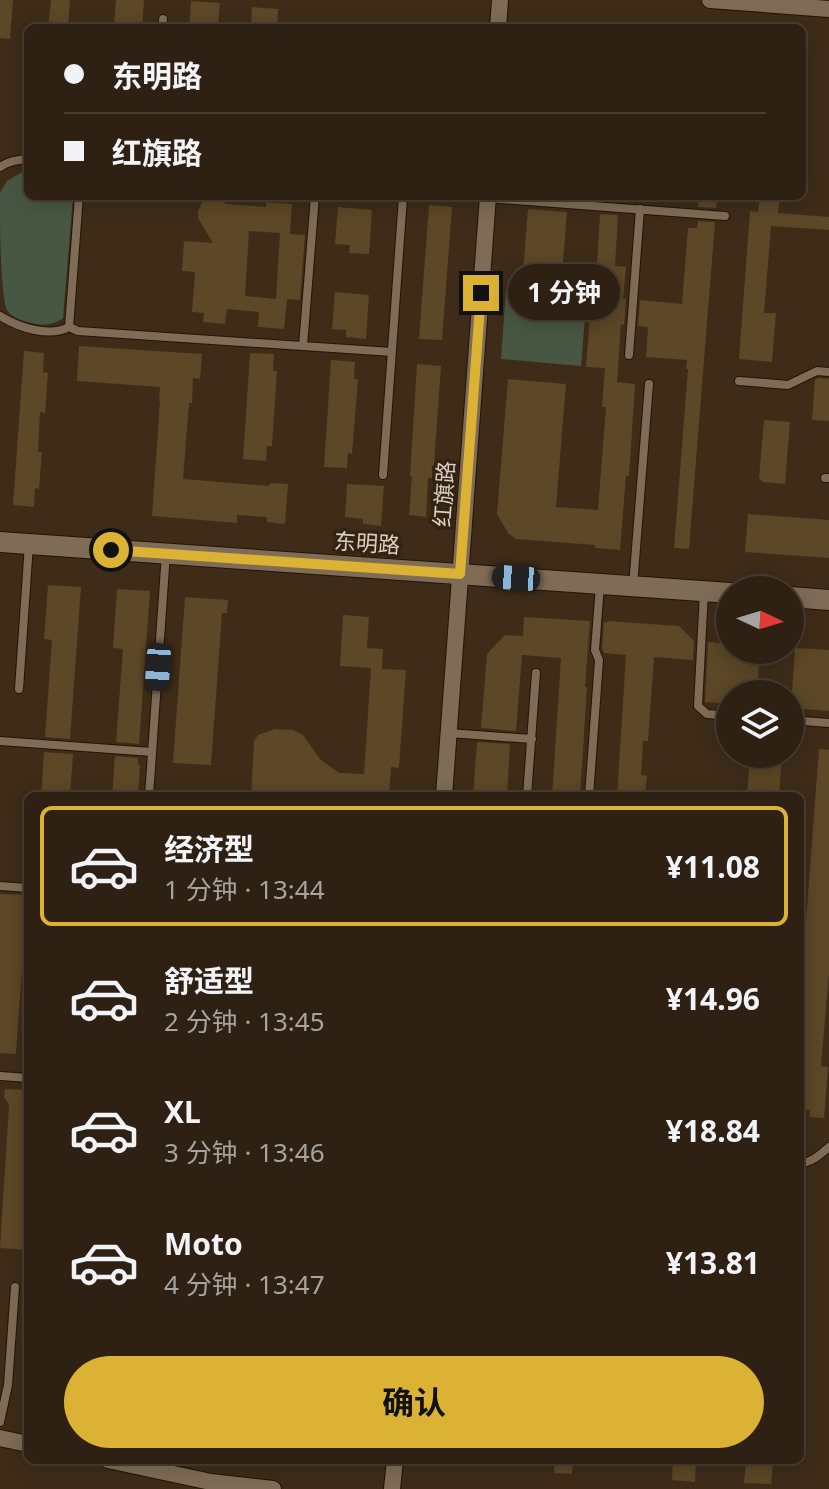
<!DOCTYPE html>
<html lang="zh">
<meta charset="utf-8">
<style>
:root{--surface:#2e2113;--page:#36291c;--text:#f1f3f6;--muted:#a7a3a0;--line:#493e33;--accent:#dbb233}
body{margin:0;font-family:"Noto Sans","Noto Sans SC",sans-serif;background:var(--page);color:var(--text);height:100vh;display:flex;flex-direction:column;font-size:30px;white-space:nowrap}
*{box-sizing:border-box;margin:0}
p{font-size:26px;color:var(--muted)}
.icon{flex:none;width:44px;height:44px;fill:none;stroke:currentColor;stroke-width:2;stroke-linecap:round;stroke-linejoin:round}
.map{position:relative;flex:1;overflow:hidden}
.drawer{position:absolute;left:24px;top:792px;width:780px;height:672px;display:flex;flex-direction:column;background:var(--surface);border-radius:12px;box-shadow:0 4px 20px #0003,0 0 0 2px var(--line)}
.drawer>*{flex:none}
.guide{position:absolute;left:24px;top:24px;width:782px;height:176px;border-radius:12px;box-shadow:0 4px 20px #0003,0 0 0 2px var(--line);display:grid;align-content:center;height:176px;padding:0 40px;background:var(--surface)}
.needle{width:52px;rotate:94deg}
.tools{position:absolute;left:716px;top:576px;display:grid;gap:16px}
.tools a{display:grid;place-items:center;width:88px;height:88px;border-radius:50%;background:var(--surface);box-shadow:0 4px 20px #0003,0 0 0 2px var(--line);font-size:40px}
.end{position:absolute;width:36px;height:36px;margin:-18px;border:10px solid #dbb233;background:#111;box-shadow:0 0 0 4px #111}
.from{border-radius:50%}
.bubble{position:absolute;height:56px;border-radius:28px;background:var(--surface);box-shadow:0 4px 20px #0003,0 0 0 2px var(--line);font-size:26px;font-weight:700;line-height:56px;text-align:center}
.car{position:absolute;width:24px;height:48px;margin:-24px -12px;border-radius:10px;box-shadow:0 0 6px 2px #0007;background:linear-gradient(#222 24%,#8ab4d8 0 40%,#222 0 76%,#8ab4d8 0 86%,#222 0)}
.guide b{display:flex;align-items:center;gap:28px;height:76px;font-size:30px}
.guide b+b{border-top:2px solid var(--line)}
.guide i{width:20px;height:20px;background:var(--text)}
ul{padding:14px 0 0;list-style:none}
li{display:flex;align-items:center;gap:24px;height:120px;margin:0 16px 12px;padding:0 24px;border:4px solid transparent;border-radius:12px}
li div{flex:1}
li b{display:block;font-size:30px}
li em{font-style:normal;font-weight:700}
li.current{border-color:var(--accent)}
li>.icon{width:72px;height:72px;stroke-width:1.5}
.cta{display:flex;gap:16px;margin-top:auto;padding:16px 40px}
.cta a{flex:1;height:92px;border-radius:48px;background:var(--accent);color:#111;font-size:32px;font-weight:700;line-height:92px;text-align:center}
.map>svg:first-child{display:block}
.green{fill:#485743}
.building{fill:#5c4726;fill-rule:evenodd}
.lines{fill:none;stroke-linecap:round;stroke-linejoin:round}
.service-casing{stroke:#241403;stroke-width:10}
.minor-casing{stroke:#241403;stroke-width:18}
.tertiary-casing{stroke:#241403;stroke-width:22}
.service{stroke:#7f6c57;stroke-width:8}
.minor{stroke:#7f6c57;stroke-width:16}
.tertiary{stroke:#7f6c57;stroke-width:20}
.route{stroke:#dbb233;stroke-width:10}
.labels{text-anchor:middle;stroke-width:7;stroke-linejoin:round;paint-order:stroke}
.street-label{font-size:22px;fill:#dacfc4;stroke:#332310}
</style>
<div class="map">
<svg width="829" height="1489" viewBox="0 0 829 1489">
<rect width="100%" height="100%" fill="#3e2c19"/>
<path class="green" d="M22,172H28V196H73L63,318C52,326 42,326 28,322C21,320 11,317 7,310C0,294 0,217 0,193L7,181Z
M565,265L589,266L581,366L501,359L506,290L562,294Z"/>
<path class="building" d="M0,0H13L10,39L0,38Z
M51,0H70L68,28H48Z
M116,0H144L142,28H123V25L114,24Z
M191,1L220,3L218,28H189Z
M252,7L278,9L277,28H251Z
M699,196H717L716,208L698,207Z
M760,196H780L778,213L829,217V230L771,226L764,313H776L772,362L739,359L750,211L758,212Z
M212,197L223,201L226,204L266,207V202L292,204L290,234L305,235L300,300L287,299L284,329L258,327L259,312L227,309L225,324L203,322L204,313L192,312L195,272L182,271L184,241L213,243L198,218V211L202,202ZM249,231L280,233L276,299L245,296Z
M429,205L452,207L442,340L419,339Z
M338,207L372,210L369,254L349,253L350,245L335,244Z
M528,209L567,212L561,287L522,284Z
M600,214L618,215L615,266L626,267L623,299H626L624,325L621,324L617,382L635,384L629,476H626L620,550L595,548V545L516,539L508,533L497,514L508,379L566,384L556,507L598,510L606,407H602L605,368L586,367L594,264H597Z
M698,221L715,222L689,549L674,548L688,369H686L687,360L646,357L648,327L638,326L640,300L682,304L688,228H697Z
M335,292L369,295L366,339L346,337V330L332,329Z
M79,346L202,354L200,379L193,378L192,403H189L183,479L269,486L270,483L288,484L285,524L267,522V517L237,515V523L152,516L160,401H159L160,387L77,381Z
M24,351L44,353L43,372L48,373L45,413L40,412L38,452H42L39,489L35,488L34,507L13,505Z
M250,353L274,354L273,371H277L272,446H267L266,461L243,459Z
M331,360L355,362L354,379H358L352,454L348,453L347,468L324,467Z
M417,364L441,366L433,478H428L426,517L409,515L412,476H410Z
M818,378L829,379V421L812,420L815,380Z
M764,420L790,422L785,484L763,482L759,478Z
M347,484L384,486L381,526L363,524V519L345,517Z
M748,514L829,520V558L745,552Z
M48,585L81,587L70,739L45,737L52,640L44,639Z
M117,589L150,591L139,744L116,742L123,649L113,648Z
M185,597L228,600L227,613H222L211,765L173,763Z
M343,615L369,617L367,648L383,649L382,669L406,670L399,768L391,767L389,796H251L254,741L258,735L275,729L293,730L303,735L320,759L339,773L364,774L371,668L340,666Z
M524,617L590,621L585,687H587L580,796H552L561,658L522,655L516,731L481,728L487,654L505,635L523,636Z
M607,621L679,626L694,641L693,660L654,657L648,741H643L641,775L647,776L645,796H617L626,655L604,653L602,649L604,622L607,623Z
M708,642L730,644V650H760L757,694H730V704L705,702Z
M795,648L829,650V711L791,708Z
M477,742L510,744L507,796H473Z
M819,749L829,750V973L821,1066L828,1067L824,1118L809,1117L810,1110L800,1109V1001Z
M44,752L73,754L70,796H41Z
M750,754H782L779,796H747Z
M115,756L138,758V765H140L138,796H112Z
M0,894L27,895L16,1054L0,1053Z
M5,1089L28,1090V1250L0,1248L9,1105L4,1097Z
M555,1460H573L572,1474L554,1473Z
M673,1460H696L695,1482L672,1480Z
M746,1460H773L771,1484L744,1483Z"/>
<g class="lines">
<g class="service-casing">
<path id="service" d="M162,28L163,19
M0,167C8,161 18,160 28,159
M488,198L725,216
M0,316C18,327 49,338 69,327L78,331L392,352
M69,327L79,196
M303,346L315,196
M629,355L640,209
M739,381L788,385L817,371L829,372
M383,475L403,197L393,196
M825,478H829
M633,586L649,384
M704,592L698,706L707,714L730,716
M19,689L29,544
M790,720L829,723
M449,733L532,739
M0,741L152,752
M149,796L166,553
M527,796L536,673
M589,796L599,660L595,650L600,585
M0,886L28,888
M0,1076L28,1078
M800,1163C811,1163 821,1154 829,1147
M0,1422L8,1385L15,1287"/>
</g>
<g class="minor-casing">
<path id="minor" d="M710,0L829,9
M498,28L500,0
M444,796L488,196
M0,1438L28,1444
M108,1460L211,1482L273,1489
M392,1489L395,1460"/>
</g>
<g class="tertiary-casing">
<path id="tertiary" d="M0,542L730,593
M790,597L829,600"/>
</g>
<use href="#service" class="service"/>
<use href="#minor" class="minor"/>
<use href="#tertiary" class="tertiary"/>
</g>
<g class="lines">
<path class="route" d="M111,550L460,574L481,293"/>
</g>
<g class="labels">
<g class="street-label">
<text transform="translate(444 494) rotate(-86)" y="8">红旗路</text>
<text transform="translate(367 543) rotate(4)" y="8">东明路</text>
</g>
</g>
</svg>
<div class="tools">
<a><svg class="needle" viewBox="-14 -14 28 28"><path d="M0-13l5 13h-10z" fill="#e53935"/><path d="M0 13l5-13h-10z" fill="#a7a3a0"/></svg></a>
<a><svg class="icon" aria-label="layers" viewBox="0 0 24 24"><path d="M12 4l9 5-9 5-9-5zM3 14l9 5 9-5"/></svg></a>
</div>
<i class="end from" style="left:111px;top:550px"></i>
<i class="end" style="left:481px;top:293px"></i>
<div class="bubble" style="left:508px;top:264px;width:112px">1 分钟</div>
<i class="car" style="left:516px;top:578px;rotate:274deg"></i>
<i class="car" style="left:158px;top:667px;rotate:184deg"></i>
<div class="guide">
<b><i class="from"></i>东明路</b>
<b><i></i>红旗路</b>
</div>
<section class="drawer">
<ul>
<li class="current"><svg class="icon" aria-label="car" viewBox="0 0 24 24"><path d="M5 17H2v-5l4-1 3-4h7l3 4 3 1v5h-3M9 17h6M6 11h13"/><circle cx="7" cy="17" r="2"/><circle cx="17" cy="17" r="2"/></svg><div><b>经济型</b><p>1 分钟 · 13:44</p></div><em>¥11.08</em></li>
<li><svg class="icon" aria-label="car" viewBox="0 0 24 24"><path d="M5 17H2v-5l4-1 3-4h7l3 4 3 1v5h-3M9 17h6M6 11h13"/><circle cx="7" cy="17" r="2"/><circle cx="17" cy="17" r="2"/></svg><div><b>舒适型</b><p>2 分钟 · 13:45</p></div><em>¥14.96</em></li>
<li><svg class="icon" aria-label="car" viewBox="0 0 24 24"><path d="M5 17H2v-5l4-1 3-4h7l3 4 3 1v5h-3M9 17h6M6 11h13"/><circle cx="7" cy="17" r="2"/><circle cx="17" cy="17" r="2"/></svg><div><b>XL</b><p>3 分钟 · 13:46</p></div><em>¥18.84</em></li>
<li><svg class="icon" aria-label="car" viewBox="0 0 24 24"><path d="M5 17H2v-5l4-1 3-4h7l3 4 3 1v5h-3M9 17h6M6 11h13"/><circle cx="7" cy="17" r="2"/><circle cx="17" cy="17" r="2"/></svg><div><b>Moto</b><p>4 分钟 · 13:47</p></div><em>¥13.81</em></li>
</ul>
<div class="cta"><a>确认</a></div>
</section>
</div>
